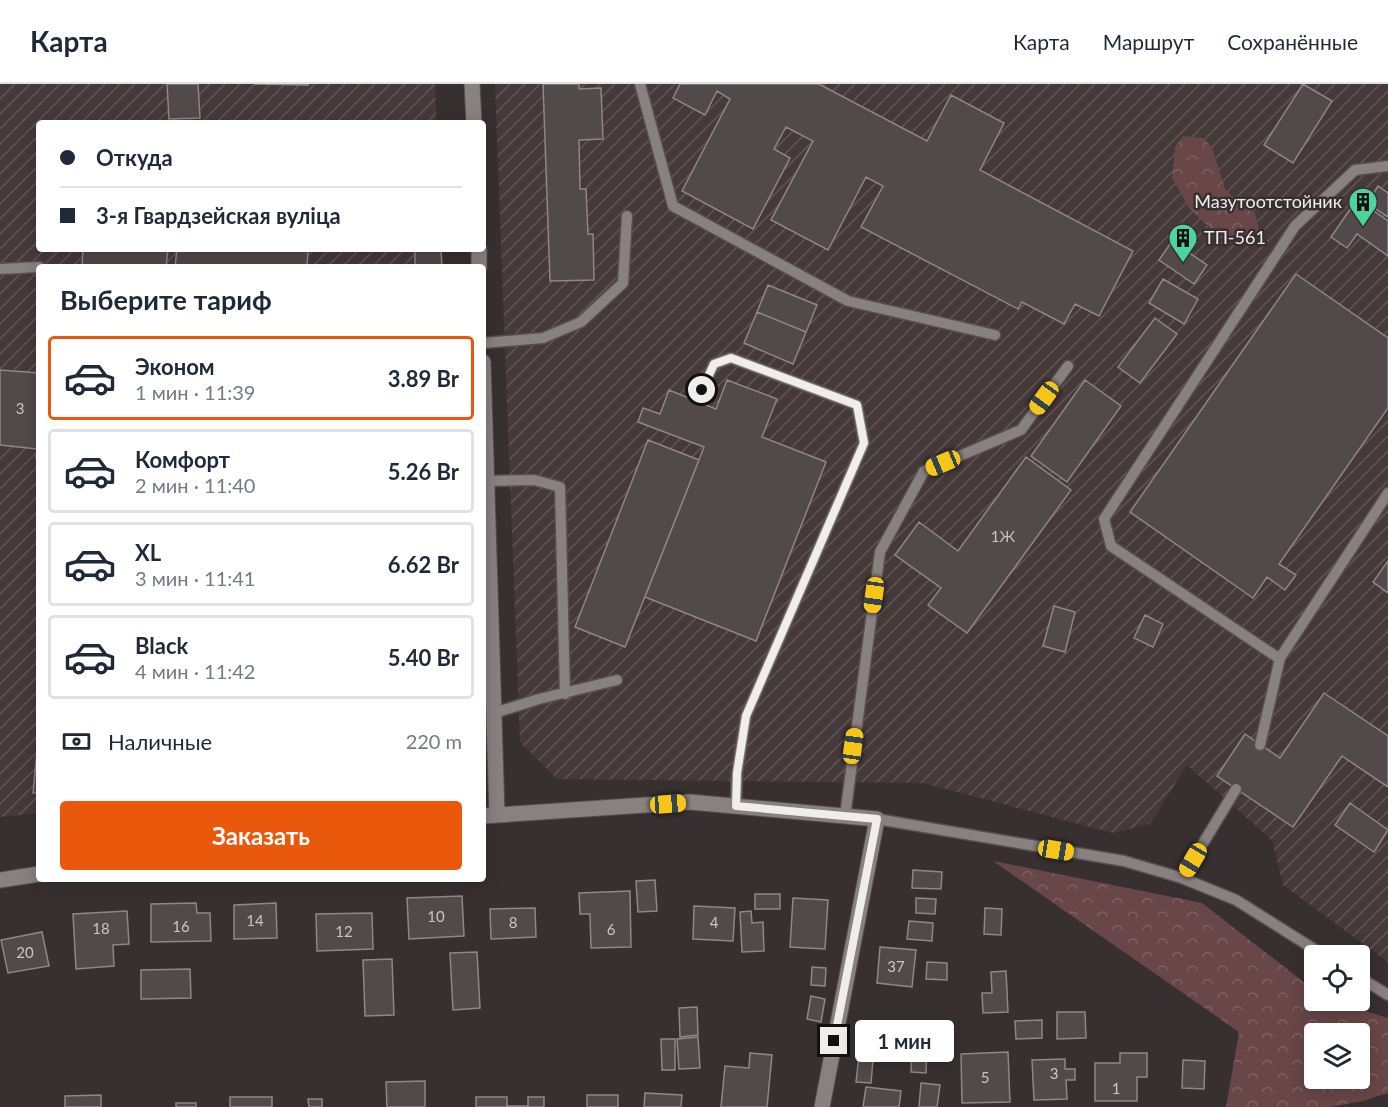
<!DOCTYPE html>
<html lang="ru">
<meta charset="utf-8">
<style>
:root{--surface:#fff;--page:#f6f6f7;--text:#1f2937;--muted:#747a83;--line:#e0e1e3;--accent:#ea580c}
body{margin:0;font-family:Lato,sans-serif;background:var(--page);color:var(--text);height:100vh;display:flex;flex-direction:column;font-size:22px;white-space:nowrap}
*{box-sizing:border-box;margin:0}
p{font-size:20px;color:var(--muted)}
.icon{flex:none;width:33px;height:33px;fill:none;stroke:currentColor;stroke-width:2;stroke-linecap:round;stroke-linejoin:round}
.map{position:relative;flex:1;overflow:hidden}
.details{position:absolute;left:36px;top:180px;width:450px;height:618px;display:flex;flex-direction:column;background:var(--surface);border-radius:6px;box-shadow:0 3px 15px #0003}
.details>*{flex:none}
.top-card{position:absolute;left:36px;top:36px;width:450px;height:132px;border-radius:6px;box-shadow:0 3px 15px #0003;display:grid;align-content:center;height:132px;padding:0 24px;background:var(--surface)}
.tools{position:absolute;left:1304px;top:861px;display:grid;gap:12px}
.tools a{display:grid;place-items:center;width:66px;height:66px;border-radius:6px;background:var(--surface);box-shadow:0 3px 15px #0003;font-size:30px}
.end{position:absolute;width:27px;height:27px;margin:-14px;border:8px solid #f2eded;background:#111;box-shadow:0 0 0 3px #111}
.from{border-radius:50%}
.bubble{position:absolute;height:42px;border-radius:6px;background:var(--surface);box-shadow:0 3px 15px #0003;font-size:20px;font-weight:700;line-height:42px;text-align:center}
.car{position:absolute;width:18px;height:36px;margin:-18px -9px;border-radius:8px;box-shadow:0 0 4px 2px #0007;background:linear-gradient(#f5c518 24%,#345 0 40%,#f5c518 0 76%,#345 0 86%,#f5c518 0)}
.top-card b{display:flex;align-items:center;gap:21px;height:57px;font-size:22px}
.top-card b+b{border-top:2px solid var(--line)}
.top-card i{width:15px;height:15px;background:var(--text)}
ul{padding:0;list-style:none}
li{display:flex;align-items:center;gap:18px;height:84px;margin:0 12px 9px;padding:0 12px;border:3px solid var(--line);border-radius:6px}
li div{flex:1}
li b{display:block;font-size:22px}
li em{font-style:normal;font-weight:700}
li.current{border-color:var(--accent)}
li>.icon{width:54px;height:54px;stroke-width:1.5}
h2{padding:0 24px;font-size:27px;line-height:72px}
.pay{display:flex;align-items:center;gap:15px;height:66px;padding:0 24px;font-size:22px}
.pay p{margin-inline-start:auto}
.cta{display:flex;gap:12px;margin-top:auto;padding:12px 24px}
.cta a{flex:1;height:69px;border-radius:6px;background:var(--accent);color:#fff;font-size:24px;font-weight:700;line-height:69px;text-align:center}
header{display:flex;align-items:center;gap:36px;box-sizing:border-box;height:84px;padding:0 30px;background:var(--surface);border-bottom:2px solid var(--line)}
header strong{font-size:28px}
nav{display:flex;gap:33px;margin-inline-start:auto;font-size:21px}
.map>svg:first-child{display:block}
.industrial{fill:url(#industrial-furrows)}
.forest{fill:url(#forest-crowns);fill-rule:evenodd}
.building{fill:#524a4a;stroke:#8f8687;stroke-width:1.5}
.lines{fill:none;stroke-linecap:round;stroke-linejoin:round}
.service-casing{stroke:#564f4f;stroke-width:13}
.minor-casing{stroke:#564f4f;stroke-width:17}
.service{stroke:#898080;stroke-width:10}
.minor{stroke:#898080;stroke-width:15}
.route{stroke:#f2eded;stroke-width:8}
.labels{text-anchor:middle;stroke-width:5;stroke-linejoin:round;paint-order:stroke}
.number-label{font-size:15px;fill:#cac4c4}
.poi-label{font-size:18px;fill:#f2eded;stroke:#383030;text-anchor:end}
</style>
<header>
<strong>Карта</strong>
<nav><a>Карта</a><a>Маршрут</a><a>Сохранённые</a></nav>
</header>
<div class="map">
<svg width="1388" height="1023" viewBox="0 0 1388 1023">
<defs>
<pattern id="industrial-furrows" width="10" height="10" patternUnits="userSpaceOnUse" patternTransform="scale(1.5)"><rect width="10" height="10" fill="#46393a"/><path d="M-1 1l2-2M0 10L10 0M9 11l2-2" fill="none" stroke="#615657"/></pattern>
<pattern id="forest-crowns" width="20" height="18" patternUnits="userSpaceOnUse" patternTransform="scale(1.5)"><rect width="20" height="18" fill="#694648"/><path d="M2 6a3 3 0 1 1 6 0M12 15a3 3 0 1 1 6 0" fill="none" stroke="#7f6163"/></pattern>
</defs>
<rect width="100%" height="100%" fill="#383030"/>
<path class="industrial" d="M0,0H435L436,39H39V165H438V183H39V729L0,733Z
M495,0H1388V878L1283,801L1272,756L1187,681L1150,740L1113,749L923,699L557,695L520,658Z"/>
<path class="forest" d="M1183,52L1203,54L1212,63L1225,105L1238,118L1255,129L1259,146L1249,158L1220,154L1189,124L1172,94L1175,63Z
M993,777L1202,819L1314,906V916L1332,917L1388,934V1009L1363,1017L1330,1023H1226L1239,948ZM1314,950H1359V994H1314Z"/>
<path class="building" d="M167,0H198L200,34L169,35Z
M254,0H308V1Z
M543,0H579V5L601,4L603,55L579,56L580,105H586L588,150H593L594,196L550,197Z
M680,0H819L927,57L951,11L1004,39L980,86L1133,167L1099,232L1075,220L1064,240L1022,218L1018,225L861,143L883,102L866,93L828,166L771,136L813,57L786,43L774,65L790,74L753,145L682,107L730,15L717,7L705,31L673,14Z
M1303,0L1332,17L1293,79L1264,61Z
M1378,102L1388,109V133L1367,119Z
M1357,115L1388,137V172L1357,150L1347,164L1331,153Z
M1172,157L1207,181L1194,200L1159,176Z
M83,165H168L166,183H82Z
M177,165H308L307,183H175Z
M415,165H441L442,183H415Z
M1296,190L1388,254V324L1279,480L1296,491L1285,506L1267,493L1253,514L1130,428Z
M1163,195L1198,215L1184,240L1149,219Z
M768,201L817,221L806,248L757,228Z
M757,228L806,248L793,280L744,259Z
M1155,234L1177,250L1140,299L1118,283Z
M0,286L39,289V374H36L37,365L0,361Z
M727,296L777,315L762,353L826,378L756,557L645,513L704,363L638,338L643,324L660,330L669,306L716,325Z
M1085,296L1121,322L1067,398L1031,372Z
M648,356L699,376L625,563L575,543Z
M1026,373L1071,406L967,549L928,521L941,504L895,471L919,438L958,467Z
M1388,477V509L1373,498Z
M1054,522L1075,528L1065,568L1043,562Z
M1145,531L1163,540L1153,563L1134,554Z
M1324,609L1388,652V703L1342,672L1293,743L1217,692L1245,650L1280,674Z
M39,648V709H33Z
M1350,719L1388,746L1374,768L1335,741Z
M913,786L942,788L941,805L912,804Z
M655,796L657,827L638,828L636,797Z
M630,807L631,863L591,864L590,830H580L579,809Z
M755,810H780V825H755Z
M462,812L464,852L409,855L407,814Z
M793,814L828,816L825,865L790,863Z
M916,814L936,815L935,830L916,829Z
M196,819L197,829H210L211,857L151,858V820Z
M276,819L277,854L234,855V821Z
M694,822L735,824L733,857L693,855Z
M535,824L536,853L491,855L490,825Z
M985,824L1002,825L1001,851L984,850Z
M127,827L129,860L113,861L114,882L76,885L73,830Z
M751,827L752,839L763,838L764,867L742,868L740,828Z
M372,829L373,865L317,867L316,830Z
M909,837L933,839L932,857L907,855Z
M42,848L49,882L8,889L1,856Z
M880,863L916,866L912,903L877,899Z
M477,868L480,924L453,926L450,869Z
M392,875L394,931L365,932L363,876Z
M927,878L947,879V896L926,895Z
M812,883L826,884L825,902L811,901Z
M190,885L191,914L141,915V886Z
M1006,887L1008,928L983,929L982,909H992L991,888Z
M811,912L825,915L821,938L807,935Z
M697,923L698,951L680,953L679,924Z
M1057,928H1085L1086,954L1057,955Z
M1042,936V954L1016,955L1015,937Z
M698,953L700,984L679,985L677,955Z
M661,955H675V986H662Z
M860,963L874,965L871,999L856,998Z
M912,966L927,967L926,989L911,988Z
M1008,968L1010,1018L962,1019L961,970Z
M750,969L772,971L767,1023H721L725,982L749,984Z
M1120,969H1147V993H1137V1017H1095V979H1120Z
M1065,975V985H1075V996H1066L1067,1015L1034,1016L1032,976Z
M1183,976L1205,977L1204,1005L1182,1004Z
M425,997V1023H387L386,998Z
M921,999L940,1001L937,1023H919Z
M866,1003L901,1007L899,1023H863Z
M645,1009L682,1011L681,1023H644Z
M101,1011V1023H65V1012Z
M587,1011H618V1023H587Z
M230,1013H272V1023H230Z
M476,1013H507V1022H528V1013H544V1023H476Z
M308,1015H322V1023H309Z
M176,1019H196V1023H176Z"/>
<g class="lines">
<g class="service-casing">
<path id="service" d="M640,0L673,122L848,217L995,251
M0,185L39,183
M483,259L543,254L581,238L623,199L627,132
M702,306L714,280L731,274L857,321L864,359L746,632L737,689L736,722
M486,397L534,396L560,403L565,610
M1280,575L1111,462L1104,435L1295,142L1355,86L1388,82
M494,629L539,615L617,596
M1260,661L1280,574L1388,409
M845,732L880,468L924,387L1021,346L1068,282
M877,735L1124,777L1182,794L1236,816L1325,872
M1182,794L1236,705
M1359,893L1388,911"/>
</g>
<g class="minor-casing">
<path id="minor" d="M472,0L474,39
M479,165V183
M483,278L497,731
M483,732L690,718L877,735L822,1023
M0,796L39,790"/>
</g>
<use href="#service" class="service"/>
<use href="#minor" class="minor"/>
</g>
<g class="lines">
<path class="route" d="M702,306L714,280L731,274L857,321L864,359L746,632L737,689L736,722L877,735L834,957"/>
</g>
<defs>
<g id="building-pin" transform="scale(1.5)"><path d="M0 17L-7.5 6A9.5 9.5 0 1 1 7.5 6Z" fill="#4bd49b" stroke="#383030"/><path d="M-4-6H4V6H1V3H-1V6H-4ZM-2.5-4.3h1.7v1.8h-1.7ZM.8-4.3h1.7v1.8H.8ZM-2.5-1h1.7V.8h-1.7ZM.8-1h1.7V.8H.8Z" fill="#111"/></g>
</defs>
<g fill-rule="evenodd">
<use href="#building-pin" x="1363" y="118"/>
<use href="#building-pin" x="1183" y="154"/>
</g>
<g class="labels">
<g class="number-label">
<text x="20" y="330">3</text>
<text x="1003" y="458">1Ж</text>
<text x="436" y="838">10</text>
<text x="255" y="842">14</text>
<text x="513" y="844">8</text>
<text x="714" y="844">4</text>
<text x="181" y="848">16</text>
<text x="101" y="850">18</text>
<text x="611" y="851">6</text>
<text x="344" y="853">12</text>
<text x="25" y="874">20</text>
<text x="896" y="888">37</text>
<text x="1054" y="995">3</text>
<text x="985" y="999">5</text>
<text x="1116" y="1010">1</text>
</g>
<g class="poi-label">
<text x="1342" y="124">Мазутоотстойник</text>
<text x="1204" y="160" text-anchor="start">ТП-561</text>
</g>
</g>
</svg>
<div class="tools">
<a><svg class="icon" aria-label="locate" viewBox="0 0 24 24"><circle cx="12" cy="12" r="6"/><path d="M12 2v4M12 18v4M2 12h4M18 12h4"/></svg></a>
<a><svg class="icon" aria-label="layers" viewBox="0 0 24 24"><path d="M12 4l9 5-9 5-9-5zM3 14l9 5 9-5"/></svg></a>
</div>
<i class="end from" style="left:702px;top:306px"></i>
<i class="end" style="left:834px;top:957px"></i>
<div class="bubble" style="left:855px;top:936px;width:99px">1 мин</div>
<i class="car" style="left:1044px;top:314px;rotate:216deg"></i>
<i class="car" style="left:943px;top:379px;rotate:247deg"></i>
<i class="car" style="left:874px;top:511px;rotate:188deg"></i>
<i class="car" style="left:853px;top:662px;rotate:8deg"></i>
<i class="car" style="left:668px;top:720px;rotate:86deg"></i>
<i class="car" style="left:1056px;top:766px;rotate:99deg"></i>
<i class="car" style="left:1193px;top:776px;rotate:211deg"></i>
<div class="top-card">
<b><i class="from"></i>Откуда</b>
<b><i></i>3-я Гвардзейская вуліца</b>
</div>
<section class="details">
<h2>Выберите тариф</h2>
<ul>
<li class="current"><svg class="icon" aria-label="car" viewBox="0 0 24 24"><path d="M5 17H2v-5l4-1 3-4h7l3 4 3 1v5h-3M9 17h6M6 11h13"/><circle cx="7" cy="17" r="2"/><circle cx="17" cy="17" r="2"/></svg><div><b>Эконом</b><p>1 мин · 11:39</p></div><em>3.89 Br</em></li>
<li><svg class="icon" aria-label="car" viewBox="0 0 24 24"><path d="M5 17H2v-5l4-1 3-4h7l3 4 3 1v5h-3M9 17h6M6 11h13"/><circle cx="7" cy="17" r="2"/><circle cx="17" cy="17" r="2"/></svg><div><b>Комфорт</b><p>2 мин · 11:40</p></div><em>5.26 Br</em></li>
<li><svg class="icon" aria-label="car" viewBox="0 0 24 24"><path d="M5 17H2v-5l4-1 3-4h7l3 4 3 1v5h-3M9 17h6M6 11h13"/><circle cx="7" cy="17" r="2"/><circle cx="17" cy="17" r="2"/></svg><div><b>XL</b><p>3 мин · 11:41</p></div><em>6.62 Br</em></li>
<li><svg class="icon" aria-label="car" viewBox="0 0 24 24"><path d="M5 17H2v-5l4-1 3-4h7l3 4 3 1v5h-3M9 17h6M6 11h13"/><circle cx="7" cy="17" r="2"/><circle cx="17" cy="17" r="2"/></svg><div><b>Black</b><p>4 мин · 11:42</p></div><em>5.40 Br</em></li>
</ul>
<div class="pay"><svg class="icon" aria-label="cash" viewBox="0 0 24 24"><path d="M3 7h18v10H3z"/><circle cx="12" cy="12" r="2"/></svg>Наличные<p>220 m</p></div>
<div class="cta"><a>Заказать</a></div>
</section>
</div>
